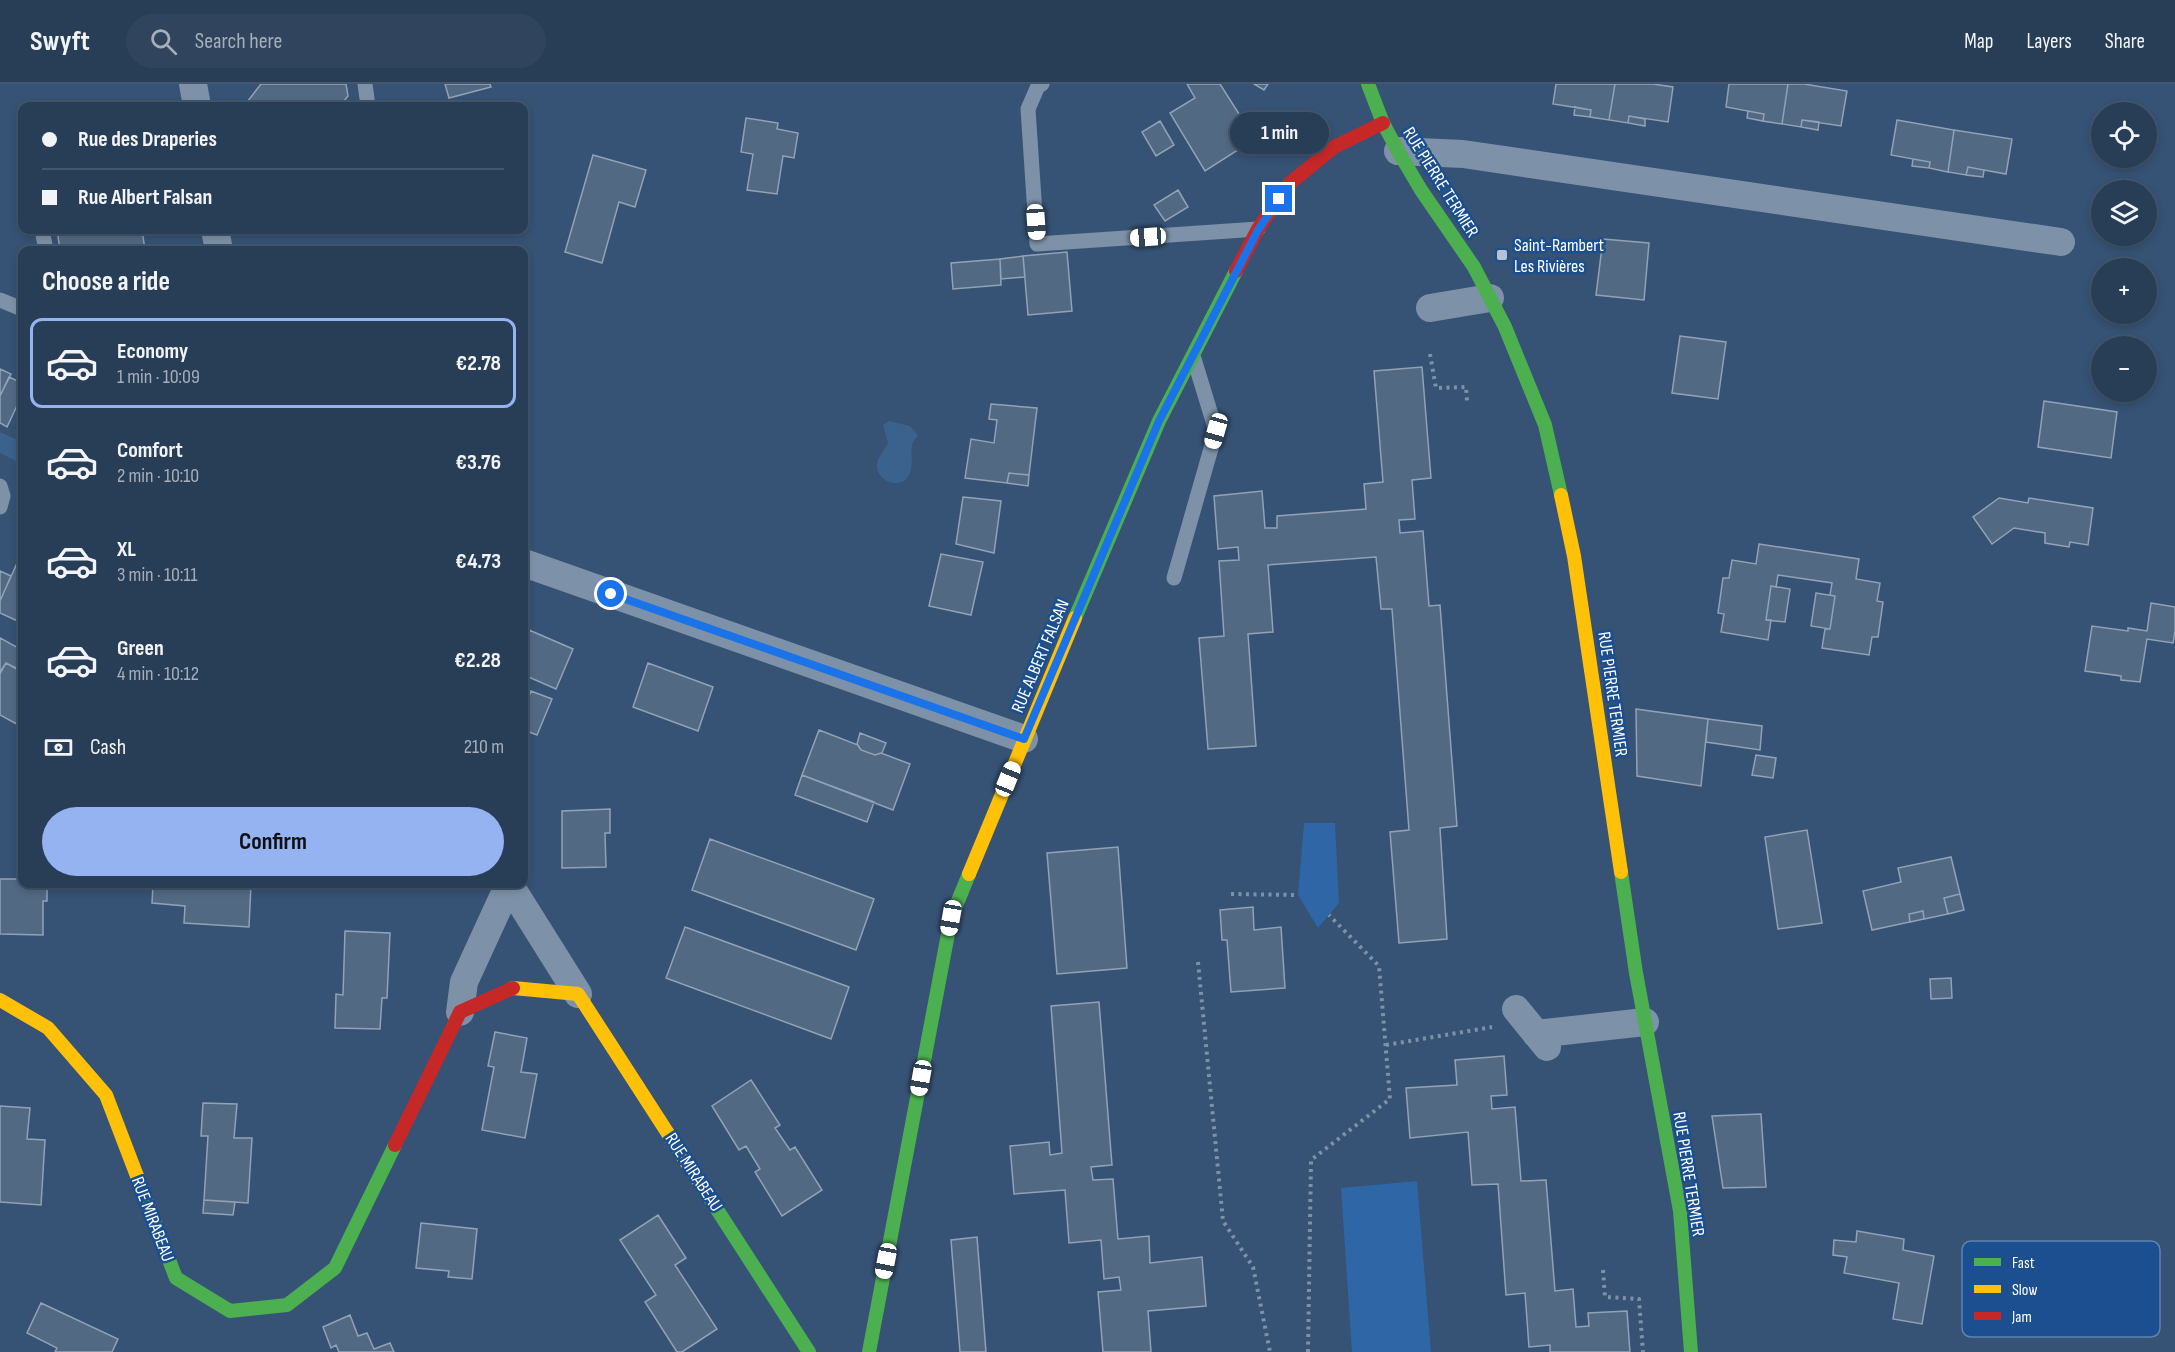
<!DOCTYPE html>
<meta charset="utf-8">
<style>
:root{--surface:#283e57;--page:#30455d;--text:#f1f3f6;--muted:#a5aeba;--line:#44576d;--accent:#95b2f1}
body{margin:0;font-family:"Sofia Sans Condensed",sans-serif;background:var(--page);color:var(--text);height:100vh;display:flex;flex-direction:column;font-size:22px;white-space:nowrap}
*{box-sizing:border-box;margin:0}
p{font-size:20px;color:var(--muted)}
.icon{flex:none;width:33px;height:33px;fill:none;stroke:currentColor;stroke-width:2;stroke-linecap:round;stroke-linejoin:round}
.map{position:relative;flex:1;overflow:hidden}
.drawer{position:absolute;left:18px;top:162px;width:510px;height:642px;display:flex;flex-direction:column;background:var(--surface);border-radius:12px;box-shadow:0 3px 9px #0003,0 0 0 2px var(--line)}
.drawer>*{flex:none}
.top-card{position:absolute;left:18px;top:18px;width:510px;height:132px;border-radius:12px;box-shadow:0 3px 9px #0003,0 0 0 2px var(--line);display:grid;align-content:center;height:132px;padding:0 24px;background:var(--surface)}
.controls{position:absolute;left:2091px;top:18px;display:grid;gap:12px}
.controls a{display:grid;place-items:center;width:66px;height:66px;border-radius:50%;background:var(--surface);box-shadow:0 3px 9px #0003,0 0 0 2px var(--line);font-size:30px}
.end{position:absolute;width:27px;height:27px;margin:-14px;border:8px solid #1a73e8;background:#fff;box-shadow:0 0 0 3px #fff}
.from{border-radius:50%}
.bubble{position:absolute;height:42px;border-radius:21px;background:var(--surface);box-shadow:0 3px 9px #0003,0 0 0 2px var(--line);font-size:20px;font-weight:700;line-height:42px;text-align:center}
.car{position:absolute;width:18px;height:36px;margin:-18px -9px;border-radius:8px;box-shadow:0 0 4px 2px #0007;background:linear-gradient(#fff 24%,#345 0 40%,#fff 0 76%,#345 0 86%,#fff 0)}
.top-card b{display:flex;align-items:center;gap:21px;height:57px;font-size:22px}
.top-card b+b{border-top:2px solid var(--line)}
.top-card i{width:15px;height:15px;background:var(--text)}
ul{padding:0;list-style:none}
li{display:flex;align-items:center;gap:18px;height:90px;margin:0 12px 9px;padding:0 12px;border:3px solid transparent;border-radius:12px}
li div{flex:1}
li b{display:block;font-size:22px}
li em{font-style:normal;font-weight:700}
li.active{border-color:var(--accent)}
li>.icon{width:54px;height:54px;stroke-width:1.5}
h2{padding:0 24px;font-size:27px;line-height:72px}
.pay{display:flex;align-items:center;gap:15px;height:66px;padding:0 24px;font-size:22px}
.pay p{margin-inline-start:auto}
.action{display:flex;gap:12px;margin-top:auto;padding:12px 24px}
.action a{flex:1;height:69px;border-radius:36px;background:var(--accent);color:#111;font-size:24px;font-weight:700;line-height:69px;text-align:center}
header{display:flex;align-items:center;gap:36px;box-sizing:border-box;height:84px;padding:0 30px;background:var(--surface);border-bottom:2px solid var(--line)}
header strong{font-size:28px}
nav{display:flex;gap:33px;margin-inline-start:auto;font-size:21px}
.search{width:420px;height:54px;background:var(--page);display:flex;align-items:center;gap:15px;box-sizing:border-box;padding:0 21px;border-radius:33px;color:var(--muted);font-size:22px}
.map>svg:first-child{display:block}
.green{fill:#2f66a5}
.water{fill:#3b618d}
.building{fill:#526984;stroke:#92a2b6;stroke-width:1.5}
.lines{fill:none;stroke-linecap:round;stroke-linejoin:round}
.path{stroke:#7d92a8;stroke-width:4;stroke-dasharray:3 4.5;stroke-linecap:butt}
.lane{stroke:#7d92a8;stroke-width:15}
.street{stroke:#7d92a8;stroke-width:28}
.fast{stroke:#4caf50;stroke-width:14}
.slow{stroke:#ffc107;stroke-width:14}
.jam{stroke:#c62828;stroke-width:14}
.route{stroke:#1a73e8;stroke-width:8}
.poi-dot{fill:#b9c2ce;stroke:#1b4f8f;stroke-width:2}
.labels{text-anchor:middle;stroke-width:5;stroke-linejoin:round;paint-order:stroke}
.street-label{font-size:18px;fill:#fff;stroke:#1b4f8f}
.poi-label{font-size:18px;fill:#fff;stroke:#1b4f8f;text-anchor:start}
.key{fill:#1b4f8f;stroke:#5f84b1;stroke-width:1.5}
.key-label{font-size:16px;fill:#fff}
</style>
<header>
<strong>Swyft</strong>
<div class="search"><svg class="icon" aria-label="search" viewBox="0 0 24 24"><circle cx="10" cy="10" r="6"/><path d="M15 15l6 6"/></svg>Search here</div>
<nav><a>Map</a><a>Layers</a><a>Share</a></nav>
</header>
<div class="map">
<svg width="2175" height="1268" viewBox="0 0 2175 1268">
<rect width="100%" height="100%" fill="#365274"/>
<path class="green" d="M1304,739H1335L1339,819L1318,844L1298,811Z
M1417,1097L1431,1268H1352L1341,1104Z"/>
<path class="water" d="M889,337L910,342L918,351C917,353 915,355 913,358C909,368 915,381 909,391C901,407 875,397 877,380C878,372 885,366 888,359L883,341Z
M0,348L22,358V380L0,369Z"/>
<path class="building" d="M261,0H346L348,12L340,22H244Z
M445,0H490L491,3L449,14Z
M1187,0H1220L1255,55L1205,87L1170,29L1195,14Z
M1254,0H1268L1264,6Z
M1556,0H1615L1609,36L1590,33L1591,26L1553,20Z
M1615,0H1653L1673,3L1668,38L1629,32L1628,39L1609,36Z
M1729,0H1788L1782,40L1763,37L1764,30L1726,23Z
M1788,0H1804L1847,7L1841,42L1802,36L1801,43L1782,40Z
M1575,23L1591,26L1590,33L1574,31Z
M1748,27L1764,30L1763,37L1747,34Z
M1629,32L1645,35V42L1628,39Z
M746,34L778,39L777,45L798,49L794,74L783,72L777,110L747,106L753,70L741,68Z
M1802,36L1819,38L1818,46L1801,43Z
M1897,36L1954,46L1948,88L1929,84L1930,78L1891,71Z
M1160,37L1174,61L1156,72L1142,48Z
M1954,46L2012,55L2006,90L1968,83L1966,91L1948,88Z
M593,71L646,86L635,123L619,118L602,179L565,168Z
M1913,75L1930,78L1929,84L1912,82Z
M1968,83L1984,86L1983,93L1966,91Z
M1178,106L1188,123L1165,137L1154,121Z
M57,146H142L145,166H60Z
M1603,155L1649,159L1644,216L1596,211Z
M1067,168L1072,227L1028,231L1023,172Z
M1023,172L1025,193L1001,195L1000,175Z
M1000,175L1001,201L953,205L951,179Z
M1680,252L1726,258L1718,315L1672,309Z
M1422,283L1431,394L1412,396L1415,435L1399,436L1400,449L1423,447L1429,522L1440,521L1457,742L1440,744L1447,855L1399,859L1390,748L1409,746L1392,525H1381L1376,473L1268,481L1273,548L1248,550L1256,662L1208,665L1199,554L1224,552L1219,477L1239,476L1238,463L1218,465L1214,412L1262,407L1265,444H1277V432L1366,425L1364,400L1383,398L1374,287Z
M0,285L11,290L0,312Z
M9,293L22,299V311L7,343L0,339V312Z
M2044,317L2117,328L2111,374L2038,363Z
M991,320L1037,324L1029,391L1009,389L1007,399L965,394L971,355L994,359L997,336L989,335Z
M1009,389L1029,391L1028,402L1007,399Z
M963,413L1001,417L994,469L956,460Z
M1999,414L2028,419L2029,414L2093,424L2088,461L2070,458L2069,463L2045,459V449L2014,444L1992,460L1973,433Z
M1759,460L1859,475L1856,495L1880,499L1877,517L1883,518L1878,553H1872L1869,571L1822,564L1825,545H1830L1835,512L1830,511L1832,499L1778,491L1776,503L1771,502L1766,536H1771L1768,556L1721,548L1724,530L1718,529L1723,494H1729L1732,476L1756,480Z
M22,468V539L0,529V517Z
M941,470L983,478L971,531L929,522Z
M0,487L11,492L0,517Z
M1771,502L1790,505L1785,538L1766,536Z
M1816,509L1835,512L1830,545L1811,542Z
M2151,519L2175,523V547L2173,559L2147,555L2140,598L2121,596V592L2085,587L2092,542L2128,547V544L2147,547Z
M529,546L573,565L556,605L524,591V550L527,552Z
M0,554L22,566V576L18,585L6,579L0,588Z
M6,579L22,588V643L0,631V590Z
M648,579L713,603L698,647L633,623Z
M531,607L552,615L537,651L524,646V626Z
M1636,625L1708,635L1701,702L1637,692Z
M1708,635L1762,642L1760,666L1706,658Z
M819,646L858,661L861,666L875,671L881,669L910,680L893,726L802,691Z
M860,649L886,659L882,669L875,671L861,666L857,660Z
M1756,671L1776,674L1773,694L1752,691Z
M802,691L874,718L867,738L795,711Z
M610,725V749H605L606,783L562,784V727Z
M1807,746L1822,839L1778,845L1765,753Z
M710,755L874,815L856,866L692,806Z
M1118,763L1127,884L1057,890L1047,769Z
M1951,773L1960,810L1944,814L1948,830L1924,835L1923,827L1909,830L1910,838L1872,846L1863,807L1901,798L1898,784Z
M0,795H22V800H47V817H43V851L0,850Z
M153,800H251L249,843L184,839L185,822L152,819Z
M1960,810L1964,826L1948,830L1944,814Z
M1253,823L1254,846L1281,843L1285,904L1231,908L1227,856H1222L1220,826Z
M1923,827L1924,835L1910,838L1909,830Z
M685,843L849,903L831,955L666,894Z
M345,847L390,849L387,914H382L380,945L335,944L336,910L343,911Z
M1951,894L1952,914L1931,915L1930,895Z
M1099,918L1112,1081L1091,1083L1093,1096L1113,1095L1118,1155L1149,1152L1150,1179L1202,1173L1206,1222L1148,1227L1151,1268H1103L1098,1208L1121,1206L1119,1193L1104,1195L1101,1156L1069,1159L1065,1106L1014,1110L1010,1062L1049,1058L1050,1071L1062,1069L1051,922Z
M495,948L527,954L521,988L537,990L525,1054L482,1046L494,983L488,982Z
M1504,972L1507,1011L1491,1012L1492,1025L1515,1023L1521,1097L1546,1096L1555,1207L1573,1205L1576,1243L1589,1242L1588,1229L1627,1227L1630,1268H1550V1261L1529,1263L1525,1209L1506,1211L1498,1100L1472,1101L1468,1048L1410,1054L1406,1004L1457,1001L1455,976Z
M751,996L780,1041L775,1044L790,1066L795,1063L822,1106L782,1132L755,1088L760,1085L746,1062L739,1066L712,1022Z
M203,1019L237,1020L234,1054H252L248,1119L204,1116L208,1052H201Z
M0,1022L30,1024L27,1055L45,1056L41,1121L0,1118Z
M1761,1030L1766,1103L1723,1104L1712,1032Z
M204,1116L235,1118L233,1131L203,1129Z
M658,1131L686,1174L675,1181L717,1245L682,1268H677L645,1218L656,1211L620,1156Z
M421,1139L477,1145L472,1195L448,1193L449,1187L416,1184Z
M1857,1147L1904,1155L1903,1166L1934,1172L1922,1240L1893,1235L1899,1199L1844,1189L1847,1173L1833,1171L1834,1156L1856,1158Z
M977,1153L986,1268H960L951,1156Z
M41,1219L118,1255L112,1268H55L57,1264L27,1249Z
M350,1231L358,1252L367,1249L374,1265L390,1259L394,1268H339L336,1261L331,1264L323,1243Z"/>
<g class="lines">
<path class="path" d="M1430,270L1436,304L1466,303L1467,317
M1231,810L1298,811
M1198,878L1223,1137L1253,1183L1270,1268
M1386,961L1492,943
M1603,1186L1605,1213L1639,1215L1643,1268
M1308,1268L1311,1076L1390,1015L1379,882L1329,831"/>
<path class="lane" d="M365,0L368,22
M1042,0L1038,2L1028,25L1037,160L1258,145
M42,146L46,166
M0,216L22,225
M0,402L3,412L0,423
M1174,494L1216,347L1194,275"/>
<path class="street" d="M193,0L197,22
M1398,67L1463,70L2061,158
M215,146L219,166
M1430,224L1490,214
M524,479L1024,655
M509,800L578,910
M1516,925L1547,963
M460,928L464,898L509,800
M1536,950L1645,938"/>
<path class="fast" d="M1368,0L1383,39L1398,67L1421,106L1474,183L1505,243L1545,341L1561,411
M1075,534L1159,337L1236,187
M1621,788L1636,889L1680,1127L1691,1268
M137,1092L176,1194L230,1227L287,1221L335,1184L395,1061
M698,1096L809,1268
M869,1268L951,834L969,790"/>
<path class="slow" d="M1561,411L1574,472L1621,788
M969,790L1075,534
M513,904L578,910L698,1096
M0,916L48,944L106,1011L137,1092"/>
<path class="jam" d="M1236,187L1258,145L1289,100L1334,63L1383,39
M395,1061L460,928L513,904"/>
</g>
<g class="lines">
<path class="route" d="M611,510L1024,655L1159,337L1258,146L1279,115"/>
</g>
<rect class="poi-dot" x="1496" y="165" width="12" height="12" rx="3"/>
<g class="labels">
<g class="street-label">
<text transform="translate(1441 98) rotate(58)" y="6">RUE PIERRE TERMIER</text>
<text transform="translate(1040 572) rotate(-67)" y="6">RUE ALBERT FALSAN</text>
<text transform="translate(1613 610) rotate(82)" y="6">RUE PIERRE TERMIER</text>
<text transform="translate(694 1088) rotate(57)" y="6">RUE MIRABEAU</text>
<text transform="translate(1689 1090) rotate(81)" y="6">RUE PIERRE TERMIER</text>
<text transform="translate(153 1135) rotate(69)" y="6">RUE MIRABEAU</text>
</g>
<g class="poi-label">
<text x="1514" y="167">Saint-Rambert<tspan x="1514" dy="21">Les Rivières</tspan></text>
</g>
</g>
<rect x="1962" y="1157" width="198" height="96" rx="9" class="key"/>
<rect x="1974" y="1174" width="27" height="8" fill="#4caf50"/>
<rect x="1974" y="1201" width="27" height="8" fill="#ffc107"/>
<rect x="1974" y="1228" width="27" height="8" fill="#c62828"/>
<g class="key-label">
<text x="2012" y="1184">Fast</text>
<text x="2012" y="1211">Slow</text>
<text x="2012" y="1238">Jam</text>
</g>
</svg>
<div class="controls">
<a><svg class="icon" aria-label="locate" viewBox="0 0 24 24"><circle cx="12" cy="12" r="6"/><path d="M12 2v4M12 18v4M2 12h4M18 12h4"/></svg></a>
<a><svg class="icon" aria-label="layers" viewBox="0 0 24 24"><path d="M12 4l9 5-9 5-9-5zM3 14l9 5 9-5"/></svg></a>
<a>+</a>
<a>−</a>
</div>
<i class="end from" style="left:611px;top:510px"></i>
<i class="end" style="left:1279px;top:115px"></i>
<div class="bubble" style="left:1230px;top:28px;width:99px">1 min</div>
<i class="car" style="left:1036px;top:138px;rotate:176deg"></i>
<i class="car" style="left:1148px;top:153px;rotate:266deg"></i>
<i class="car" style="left:1216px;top:347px;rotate:196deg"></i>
<i class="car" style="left:1008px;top:695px;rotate:22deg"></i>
<i class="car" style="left:951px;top:834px;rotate:190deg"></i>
<i class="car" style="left:921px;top:994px;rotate:190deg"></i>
<i class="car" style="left:886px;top:1177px;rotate:191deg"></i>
<div class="top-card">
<b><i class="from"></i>Rue des Draperies</b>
<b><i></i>Rue Albert Falsan</b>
</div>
<section class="drawer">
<h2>Choose a ride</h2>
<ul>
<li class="active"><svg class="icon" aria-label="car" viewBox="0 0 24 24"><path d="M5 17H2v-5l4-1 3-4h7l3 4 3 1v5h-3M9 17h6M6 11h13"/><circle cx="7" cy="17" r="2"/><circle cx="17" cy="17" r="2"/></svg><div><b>Economy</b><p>1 min · 10:09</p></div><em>€2.78</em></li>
<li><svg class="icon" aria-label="car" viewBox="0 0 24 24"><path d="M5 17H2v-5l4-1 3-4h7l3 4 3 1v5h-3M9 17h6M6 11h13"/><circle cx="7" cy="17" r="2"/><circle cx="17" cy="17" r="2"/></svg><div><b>Comfort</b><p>2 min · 10:10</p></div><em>€3.76</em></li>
<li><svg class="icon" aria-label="car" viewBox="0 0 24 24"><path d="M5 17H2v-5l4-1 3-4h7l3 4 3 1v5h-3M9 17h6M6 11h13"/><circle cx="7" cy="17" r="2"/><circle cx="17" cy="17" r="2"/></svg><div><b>XL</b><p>3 min · 10:11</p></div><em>€4.73</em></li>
<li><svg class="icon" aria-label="car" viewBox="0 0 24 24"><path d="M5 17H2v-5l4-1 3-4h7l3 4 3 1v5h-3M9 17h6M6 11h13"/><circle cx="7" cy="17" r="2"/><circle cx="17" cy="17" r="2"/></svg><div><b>Green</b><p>4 min · 10:12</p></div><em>€2.28</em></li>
</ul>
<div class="pay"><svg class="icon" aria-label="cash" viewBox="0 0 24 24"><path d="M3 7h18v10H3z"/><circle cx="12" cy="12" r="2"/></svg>Cash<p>210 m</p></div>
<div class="action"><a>Confirm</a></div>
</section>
</div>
